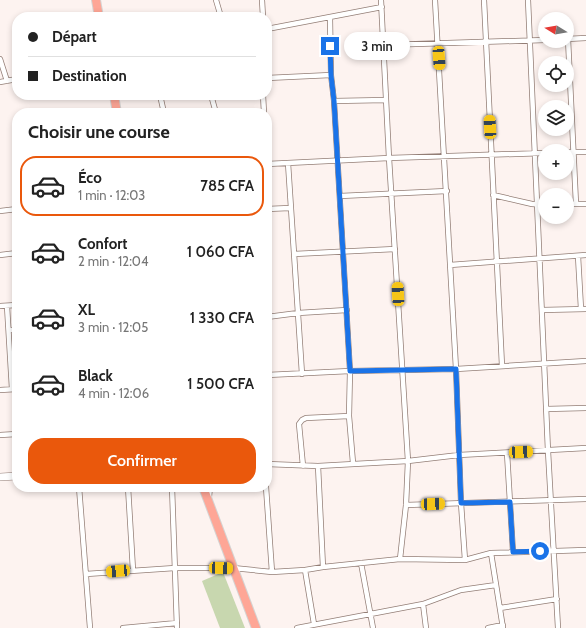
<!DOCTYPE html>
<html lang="fr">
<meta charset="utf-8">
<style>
:root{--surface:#fff;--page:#f6f6f6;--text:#222;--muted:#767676;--line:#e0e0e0;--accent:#ea580c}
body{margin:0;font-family:Cabin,sans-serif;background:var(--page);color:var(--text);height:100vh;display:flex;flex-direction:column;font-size:15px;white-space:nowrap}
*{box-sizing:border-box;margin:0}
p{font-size:13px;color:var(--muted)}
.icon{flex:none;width:22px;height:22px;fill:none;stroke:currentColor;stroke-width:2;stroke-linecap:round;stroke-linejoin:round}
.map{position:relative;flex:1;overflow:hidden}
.sheet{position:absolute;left:12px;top:108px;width:260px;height:384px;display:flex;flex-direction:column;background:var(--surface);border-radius:16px;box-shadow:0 2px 6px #0003}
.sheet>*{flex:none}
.top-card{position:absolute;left:12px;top:12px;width:260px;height:88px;border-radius:16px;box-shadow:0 2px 6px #0003;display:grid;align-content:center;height:88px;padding:0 16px;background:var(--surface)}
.needle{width:26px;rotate:281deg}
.tools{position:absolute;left:538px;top:12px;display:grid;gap:8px}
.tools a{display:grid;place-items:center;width:36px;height:36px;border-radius:50%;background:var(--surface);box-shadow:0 2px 6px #0003;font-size:20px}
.end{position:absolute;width:18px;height:18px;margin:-9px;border:5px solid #1a73e8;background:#fff;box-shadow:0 0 0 2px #fff}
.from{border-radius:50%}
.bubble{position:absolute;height:28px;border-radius:14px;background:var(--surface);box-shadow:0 2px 6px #0003;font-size:13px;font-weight:600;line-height:28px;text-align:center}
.car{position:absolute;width:12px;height:24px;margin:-12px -6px;border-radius:5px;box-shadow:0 0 3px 1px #0007;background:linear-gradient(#f5c518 24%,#345 0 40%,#f5c518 0 76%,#345 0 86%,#f5c518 0)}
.top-card b{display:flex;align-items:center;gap:14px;height:38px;font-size:15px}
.top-card b+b{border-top:1px solid var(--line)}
.top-card i{width:10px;height:10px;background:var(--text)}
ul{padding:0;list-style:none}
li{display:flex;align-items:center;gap:12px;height:60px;margin:0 8px 6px;padding:0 8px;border:2px solid transparent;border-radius:16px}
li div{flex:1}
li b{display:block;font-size:15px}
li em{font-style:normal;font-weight:600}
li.selected{border-color:var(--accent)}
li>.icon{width:36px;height:36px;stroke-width:1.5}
h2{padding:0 16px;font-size:18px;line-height:48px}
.primary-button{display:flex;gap:8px;margin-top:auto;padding:8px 16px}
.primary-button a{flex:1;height:46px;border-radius:16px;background:var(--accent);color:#fff;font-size:16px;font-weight:600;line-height:46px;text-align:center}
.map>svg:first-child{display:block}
.green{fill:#c8d7af}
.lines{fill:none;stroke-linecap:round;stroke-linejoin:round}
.minor-casing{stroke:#937e76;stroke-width:6}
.secondary-casing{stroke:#937e76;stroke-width:8}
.trunk-casing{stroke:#d5d3d2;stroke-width:10}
.minor{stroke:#fff;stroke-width:4.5}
.secondary{stroke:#fff;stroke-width:7}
.trunk{stroke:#fea696;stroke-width:8}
.route{stroke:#1a73e8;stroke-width:5}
</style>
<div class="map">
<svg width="586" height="628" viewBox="0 0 586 628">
<rect width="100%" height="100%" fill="#fdf3f0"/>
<path class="green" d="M223,572L245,628H220L202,581Z"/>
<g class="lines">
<g class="minor-casing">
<path id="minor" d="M216,0L221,17
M262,0L263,17
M381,0L389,158L408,461L406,505L400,559
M435,0L456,369L461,503L465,560
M484,0L502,366
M528,0L548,451L558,628
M30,16V17
M330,18L331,75L334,101L350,371L349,416L353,463
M267,29L382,7
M567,39L586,38
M568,39L576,204
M384,45L545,40
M0,59L7,81
M267,78L331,75
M0,82L17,79
M160,95L164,113
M211,95L216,113
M263,95L264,113
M334,101L386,100
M567,152H586
M288,163L302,374
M267,164L389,158L545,153
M493,195L532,204L545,205
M340,196L447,191
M567,204H586
M267,209L290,208
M0,211L17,209
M294,254L395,249
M0,255L17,253
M578,256L581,309
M450,265L586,255
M0,306L17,305
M7,306L12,389
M542,310L586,309
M267,317L298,313L347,310
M9,330H17
M267,375L350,371L456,369L586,361
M0,390L17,389
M546,409L586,408
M0,435L17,434
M507,453L513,552
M267,464L318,466L408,461L459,455L586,448
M303,466L299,424L302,420L306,418L349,416
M318,466L323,567
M79,487L90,628
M128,487L133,570
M172,487L177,628
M266,487L272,572
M209,497L210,487
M406,505L586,499
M491,553L503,628
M361,563L373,628
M305,570L314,624
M86,574L175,568H233L272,572L305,570L323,567L400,559L465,560L491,553L586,550
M423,604L426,628
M500,608L557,599
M123,628L177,623
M297,628L423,604L461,590L496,585
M488,628L503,625"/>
</g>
<g class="secondary-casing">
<path id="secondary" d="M0,477L17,476"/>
</g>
<g class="trunk-casing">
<path id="trunk" d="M96,0L99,17
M114,95L117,113
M203,487L256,628"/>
</g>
<use href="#minor" class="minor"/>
<use href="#secondary" class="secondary"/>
<use href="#trunk" class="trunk"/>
</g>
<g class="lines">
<path class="route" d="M330,46L331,75L334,101L350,371L456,369L461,503L510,502L513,552L540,551"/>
</g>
</svg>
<div class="tools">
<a><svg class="needle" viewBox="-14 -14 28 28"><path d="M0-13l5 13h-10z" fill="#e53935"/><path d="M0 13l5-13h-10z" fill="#767676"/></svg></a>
<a><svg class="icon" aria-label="locate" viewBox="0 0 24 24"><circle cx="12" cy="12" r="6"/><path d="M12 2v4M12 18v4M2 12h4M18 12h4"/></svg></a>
<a><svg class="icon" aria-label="layers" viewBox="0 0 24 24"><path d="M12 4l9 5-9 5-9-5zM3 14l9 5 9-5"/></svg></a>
<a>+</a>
<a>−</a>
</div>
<i class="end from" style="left:540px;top:551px"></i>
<i class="end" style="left:330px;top:46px"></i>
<div class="bubble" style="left:344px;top:32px;width:66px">3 min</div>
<i class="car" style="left:439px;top:58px;rotate:176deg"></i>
<i class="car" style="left:490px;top:127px;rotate:357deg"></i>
<i class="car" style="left:398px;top:294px;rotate:357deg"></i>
<i class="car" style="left:521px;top:452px;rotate:87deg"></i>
<i class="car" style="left:433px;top:504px;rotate:88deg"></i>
<i class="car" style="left:221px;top:568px;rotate:92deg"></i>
<i class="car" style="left:118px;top:571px;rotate:265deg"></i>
<div class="top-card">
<b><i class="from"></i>Départ</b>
<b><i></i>Destination</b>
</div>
<section class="sheet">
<h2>Choisir une course</h2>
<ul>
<li class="selected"><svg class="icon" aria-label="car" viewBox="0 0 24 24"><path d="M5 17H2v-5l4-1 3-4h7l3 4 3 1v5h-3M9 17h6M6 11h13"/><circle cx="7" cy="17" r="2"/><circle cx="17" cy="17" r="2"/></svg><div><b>Éco</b><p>1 min · 12:03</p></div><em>785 CFA</em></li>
<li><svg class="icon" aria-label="car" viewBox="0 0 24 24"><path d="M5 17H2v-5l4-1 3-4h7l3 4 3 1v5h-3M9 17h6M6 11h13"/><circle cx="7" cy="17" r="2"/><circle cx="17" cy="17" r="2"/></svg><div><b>Confort</b><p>2 min · 12:04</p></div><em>1 060 CFA</em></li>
<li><svg class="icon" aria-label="car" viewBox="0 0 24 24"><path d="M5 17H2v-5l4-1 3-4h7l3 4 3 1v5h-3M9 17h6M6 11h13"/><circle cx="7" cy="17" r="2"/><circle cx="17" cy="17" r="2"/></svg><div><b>XL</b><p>3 min · 12:05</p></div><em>1 330 CFA</em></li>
<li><svg class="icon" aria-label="car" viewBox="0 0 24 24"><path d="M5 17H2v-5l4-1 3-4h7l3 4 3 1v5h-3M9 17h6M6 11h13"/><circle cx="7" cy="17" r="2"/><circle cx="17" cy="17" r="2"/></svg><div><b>Black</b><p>4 min · 12:06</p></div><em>1 500 CFA</em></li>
</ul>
<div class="primary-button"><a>Confirmer</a></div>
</section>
</div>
